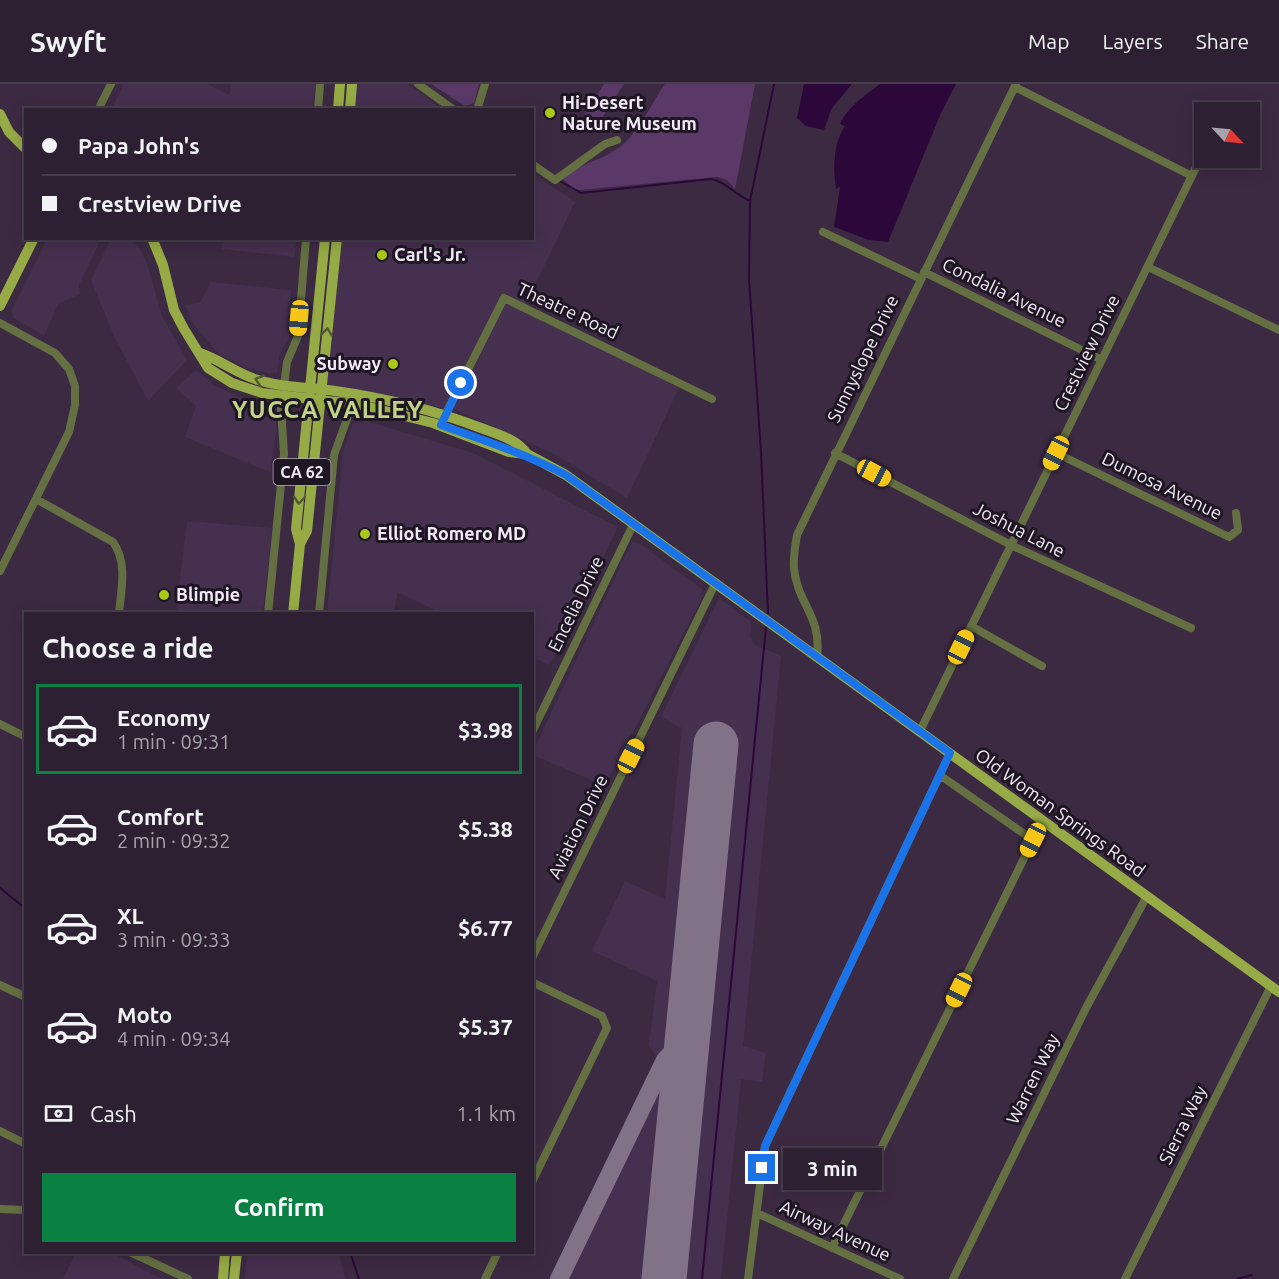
<!DOCTYPE html>
<meta charset="utf-8">
<style>
:root{--surface:#2d2032;--page:#35283a;--text:#f1f3f6;--muted:#a7a3ac;--line:#483e4d;--accent:#0b8043}
body{margin:0;font-family:Ubuntu,sans-serif;background:var(--page);color:var(--text);height:100vh;display:flex;flex-direction:column;font-size:22px;white-space:nowrap}
*{box-sizing:border-box;margin:0}
p{font-size:20px;color:var(--muted)}
.icon{flex:none;width:33px;height:33px;fill:none;stroke:currentColor;stroke-width:2;stroke-linecap:round;stroke-linejoin:round}
.map{position:relative;flex:1;overflow:hidden}
.details{position:absolute;left:24px;top:528px;width:510px;height:642px;display:flex;flex-direction:column;background:var(--surface);border-radius:0px;box-shadow:0 3px 15px #0003,0 0 0 2px var(--line)}
.details>*{flex:none}
.guide{position:absolute;left:24px;top:24px;width:510px;height:132px;border-radius:0px;box-shadow:0 3px 15px #0003,0 0 0 2px var(--line);display:grid;align-content:center;height:132px;padding:0 18px;background:var(--surface)}
.needle{width:39px;rotate:116deg}
.buttons{position:absolute;left:1194px;top:18px;display:grid;gap:12px}
.buttons a{display:grid;place-items:center;width:66px;height:66px;border-radius:0px;background:var(--surface);box-shadow:0 3px 15px #0003,0 0 0 2px var(--line);font-size:30px}
.end{position:absolute;width:27px;height:27px;margin:-14px;border:8px solid #1a73e8;background:#fff;box-shadow:0 0 0 3px #fff}
.from{border-radius:50%}
.bubble{position:absolute;height:42px;border-radius:0px;background:var(--surface);box-shadow:0 3px 15px #0003,0 0 0 2px var(--line);font-size:20px;font-weight:700;line-height:42px;text-align:center}
.car{position:absolute;width:18px;height:36px;margin:-18px -9px;border-radius:8px;box-shadow:0 0 4px 2px #0007;background:linear-gradient(#f5c518 24%,#345 0 40%,#f5c518 0 76%,#345 0 86%,#f5c518 0)}
.guide b{display:flex;align-items:center;gap:21px;height:57px;font-size:22px}
.guide b+b{border-top:2px solid var(--line)}
.guide i{width:15px;height:15px;background:var(--text)}
ul{padding:0;list-style:none}
li{display:flex;align-items:center;gap:18px;height:90px;margin:0 12px 9px;padding:0 6px;border:3px solid transparent;border-radius:0px}
li div{flex:1}
li b{display:block;font-size:22px}
li em{font-style:normal;font-weight:700}
li.selected{border-color:var(--accent)}
li>.icon{width:54px;height:54px;stroke-width:1.5}
h2{padding:0 18px;font-size:27px;line-height:72px}
.pay{display:flex;align-items:center;gap:15px;height:66px;padding:0 18px;font-size:22px}
.pay p{margin-inline-start:auto}
.primary-button{display:flex;gap:12px;margin-top:auto;padding:12px 18px}
.primary-button a{flex:1;height:69px;border-radius:0px;background:var(--accent);color:#fff;font-size:24px;font-weight:700;line-height:69px;text-align:center}
header{display:flex;align-items:center;gap:36px;box-sizing:border-box;height:84px;padding:0 30px;background:var(--surface);border-bottom:2px solid var(--line)}
header strong{font-size:28px}
nav{display:flex;gap:33px;margin-inline-start:auto;font-size:21px}
.map>svg:first-child{display:block}
.built{fill:#46304f}
.green{fill:#5a3968}
.water{fill:#2c0739}
.lines{fill:none;stroke-linecap:round;stroke-linejoin:round}
.stream{stroke:#2c0739;stroke-width:2}
.taxiway{stroke:#827288;stroke-width:18}
.runway{stroke:#827288;stroke-width:45}
.minor{stroke:#647041;stroke-width:8}
.major{stroke:#96ab45;stroke-width:10}
.oneway{stroke:#545932}
.route{stroke:#1a73e8;stroke-width:8}
.poi-dot{fill:#aac718;stroke:#1e1622;stroke-width:2}
.labels{text-anchor:middle;stroke-width:6;stroke-linejoin:round;paint-order:stroke}
.shield{fill:#1e1622;stroke:#b4aab8;stroke-width:1.5}
.shield-label{font-size:16px;font-weight:bold;fill:#f4e9f9}
.poi-label{font-size:18px;font-weight:bold;fill:#f4e9f9;stroke:#1e1622;text-anchor:start}
.street-label{font-size:18px;fill:#f4e9f9;stroke:#1e1622}
.district-label{font-size:24px;font-weight:bold;letter-spacing:1.5px;fill:#c0d388;stroke:#1e1622}
</style>
<header>
<strong>Swyft</strong>
<nav><a>Map</a><a>Layers</a><a>Share</a></nav>
</header>
<div class="map">
<svg width="1279" height="1195" viewBox="0 0 1279 1195">
<rect width="100%" height="100%" fill="#3c2a43"/>
<path class="built" d="M124,0H207L229,11L231,0H315V4L312,25H111Z
M354,0H407L442,25L351,26Z
M533,90L575,118L523,226L679,304L627,414L554,370L456,326L326,301L340,155L532,154Z
M47,155H101L79,201L80,210L58,220L44,252L14,234L12,226Z
M111,155H132L139,164L147,179L162,232L187,276L148,317L114,252L91,196Z
M223,155H297L294,173L222,165Z
M211,198L291,206L289,254L280,269L277,288L270,290L245,283L218,269L194,241L185,221L200,219Z
M196,286L214,301L238,312L264,319L274,326L277,343L270,388L185,353L196,322L176,304Z
M366,337L473,369L618,443L549,581L533,573L532,530L441,529L397,508L394,529H327L343,369L353,339Z
M187,437L272,444L263,529H176Z
M632,458L640,460L702,505L703,512L605,702L533,671V667Z
M719,514L751,538L750,552L753,560L781,572L743,962L766,969L762,998L741,995L721,1195H554L661,977L649,962L657,897L592,867L625,797L665,815L682,644L661,633Z
M76,1168L112,1169L162,1195H63Z
M248,1168L339,1169L345,1195H245Z"/>
<path class="green" d="M431,0H479L474,19L465,22Z
M604,0H624L598,40L584,31Z
M665,0H755L735,105L727,96L717,93L580,106L574,105L563,95C578,80 600,77 617,65C637,52 651,20 665,0Z"/>
<path class="water" d="M804,0H852L832,24L824,46L806,42L797,34Z
M880,0H956L941,29L888,158L869,156L834,143L840,103L836,105C833,84 833,60 845,42L840,40C847,23 866,11 880,0Z"/>
<g class="lines">
<path class="stream" d="M560,97L581,109L711,95C727,98 735,111 750,117
M768,529L761,368L749,195L750,117L774,0
M0,804L26,825
M350,1168L359,1195
M702,1195L766,543
M1237,1195L1252,1191"/>
<path class="taxiway" d="M559,1195L665,976L676,964H686"/>
<path class="runway" d="M664,1195L716,660"/>
<path class="minor" d="M418,0L454,26
M1015,3L1192,92
M98,26L111,0
M318,26L320,0
M477,26L485,0
M532,80L555,96L605,60L617,56
M823,148L921,195
M1148,183L1279,246
M924,188L1102,276
M0,239L55,269L69,285L75,302V321L69,348L0,487
M284,302L287,278L298,252L306,154
M443,335L504,214L712,315
M835,369L1011,461L1191,544
M1056,369L1229,453L1238,446L1236,429
M36,415L113,458C128,479 121,505 119,530
M268,530L284,370L281,323L283,313
M319,530L334,371L347,335L349,319
M971,542L1042,582
M817,573C822,531 797,520 794,484C793,473 795,462 797,451L1016,0
M0,640L26,653
M920,647L1204,67
M532,648L634,439
M532,874L716,498
M532,898L602,932L607,944L532,1098
M0,901L26,913
M0,1047L26,1060
M0,1125L26,1126
M757,1129L900,1195
M832,1164L1033,756L941,692
M130,1168L188,1195
M485,1195L498,1168
M748,1195L765,1062L950,669
M953,1195L1086,924L1147,812
M1125,1195L1271,902"/>
<path class="major" d="M338,26L340,0
M350,26L352,0
M0,30L9,48L26,65
M152,154L163,181L174,226L184,245L208,284L232,299L262,309L361,321L433,339L509,368L527,370L566,391L1279,908
M0,222L34,154
M200,269C221,276 237,290 258,296C283,304 309,303 335,307C385,314 434,326 481,344C497,350 517,355 527,370
M300,460L307,447L337,154
M293,530L300,460L296,445L325,154
M223,1195L225,1168
M234,1195L237,1168"/>
</g>
<defs><path id="oneway-chevron" d="M-2-3.5L2.5 0L-2 3.5" fill="none" stroke-width="1.6" stroke-linecap="round" stroke-linejoin="round" transform="scale(1.5)"/></defs>
<g class="oneway">
<use href="#oneway-chevron" transform="translate(327 248) rotate(-84)"/>
<use href="#oneway-chevron" transform="translate(259 296) rotate(-163)"/>
<use href="#oneway-chevron" transform="translate(299 416) rotate(95)"/>
</g>
<g class="lines">
<path class="route" d="M461,299L441,341C483,356 526,370 566,391L950,669L765,1062L762,1084"/>
</g>
<g class="poi-dot">
<circle cx="550" cy="29" r="6"/>
<circle cx="382" cy="171" r="6"/>
<circle cx="393" cy="280" r="6"/>
<circle cx="365" cy="450" r="6"/>
<circle cx="164" cy="511" r="6"/>
</g>
<g class="labels">
<rect class="shield" x="273.5" y="375" width="57" height="26" rx="4.5"/>
<g class="shield-label">
<text x="302" y="394">CA 62</text>
</g>
<g class="poi-label">
<text x="562" y="25">Hi-Desert<tspan x="562" dy="21">Nature Museum</tspan></text>
<text x="394" y="177">Carl's Jr.</text>
<text x="381" y="286" text-anchor="end">Subway</text>
<text x="377" y="456">Elliot Romero MD</text>
<text x="176" y="517">Blimpie</text>
</g>
<g class="street-label">
<text transform="translate(1004 209) rotate(26)" y="6">Condalia Avenue</text>
<text transform="translate(568 227) rotate(25)" y="6">Theatre Road</text>
<text transform="translate(1087 269) rotate(-64)" y="6">Crestview Drive</text>
<text transform="translate(863 275) rotate(-64)" y="6">Sunnyslope Drive</text>
<text transform="translate(1162 402) rotate(26)" y="6">Dumosa Avenue</text>
<text transform="translate(1019 446) rotate(27)" y="6">Joshua Lane</text>
<text transform="translate(576 520) rotate(-64)" y="6">Encelia Drive</text>
<text transform="translate(1060 729) rotate(36)" y="6">Old Woman Springs Road</text>
<text transform="translate(578 743) rotate(-64)" y="6">Aviation Drive</text>
<text transform="translate(1033 995) rotate(-64)" y="6">Warren Way</text>
<text transform="translate(1183 1041) rotate(-64)" y="6">Sierra Way</text>
<text transform="translate(835 1147) rotate(25)" y="6">Airway Avenue</text>
</g>
<g class="district-label">
<text x="328" y="334">YUCCA VALLEY</text>
</g>
</g>
</svg>
<div class="buttons">
<a><svg class="needle" viewBox="-14 -14 28 28"><path d="M0-13l5 13h-10z" fill="#e53935"/><path d="M0 13l5-13h-10z" fill="#a7a3ac"/></svg></a>
</div>
<i class="end from" style="left:461px;top:299px"></i>
<i class="end" style="left:762px;top:1084px"></i>
<div class="bubble" style="left:783px;top:1064px;width:99px">3 min</div>
<i class="car" style="left:299px;top:234px;rotate:185deg"></i>
<i class="car" style="left:1056px;top:369px;rotate:206deg"></i>
<i class="car" style="left:874px;top:389px;rotate:118deg"></i>
<i class="car" style="left:961px;top:563px;rotate:26deg"></i>
<i class="car" style="left:631px;top:672px;rotate:27deg"></i>
<i class="car" style="left:1033px;top:756px;rotate:206deg"></i>
<i class="car" style="left:959px;top:906px;rotate:206deg"></i>
<div class="guide">
<b><i class="from"></i>Papa John's</b>
<b><i></i>Crestview Drive</b>
</div>
<section class="details">
<h2>Choose a ride</h2>
<ul>
<li class="selected"><svg class="icon" aria-label="car" viewBox="0 0 24 24"><path d="M5 17H2v-5l4-1 3-4h7l3 4 3 1v5h-3M9 17h6M6 11h13"/><circle cx="7" cy="17" r="2"/><circle cx="17" cy="17" r="2"/></svg><div><b>Economy</b><p>1 min · 09:31</p></div><em>$3.98</em></li>
<li><svg class="icon" aria-label="car" viewBox="0 0 24 24"><path d="M5 17H2v-5l4-1 3-4h7l3 4 3 1v5h-3M9 17h6M6 11h13"/><circle cx="7" cy="17" r="2"/><circle cx="17" cy="17" r="2"/></svg><div><b>Comfort</b><p>2 min · 09:32</p></div><em>$5.38</em></li>
<li><svg class="icon" aria-label="car" viewBox="0 0 24 24"><path d="M5 17H2v-5l4-1 3-4h7l3 4 3 1v5h-3M9 17h6M6 11h13"/><circle cx="7" cy="17" r="2"/><circle cx="17" cy="17" r="2"/></svg><div><b>XL</b><p>3 min · 09:33</p></div><em>$6.77</em></li>
<li><svg class="icon" aria-label="car" viewBox="0 0 24 24"><path d="M5 17H2v-5l4-1 3-4h7l3 4 3 1v5h-3M9 17h6M6 11h13"/><circle cx="7" cy="17" r="2"/><circle cx="17" cy="17" r="2"/></svg><div><b>Moto</b><p>4 min · 09:34</p></div><em>$5.37</em></li>
</ul>
<div class="pay"><svg class="icon" aria-label="cash" viewBox="0 0 24 24"><path d="M3 7h18v10H3z"/><circle cx="12" cy="12" r="2"/></svg>Cash<p>1.1 km</p></div>
<div class="primary-button"><a>Confirm</a></div>
</section>
</div>
